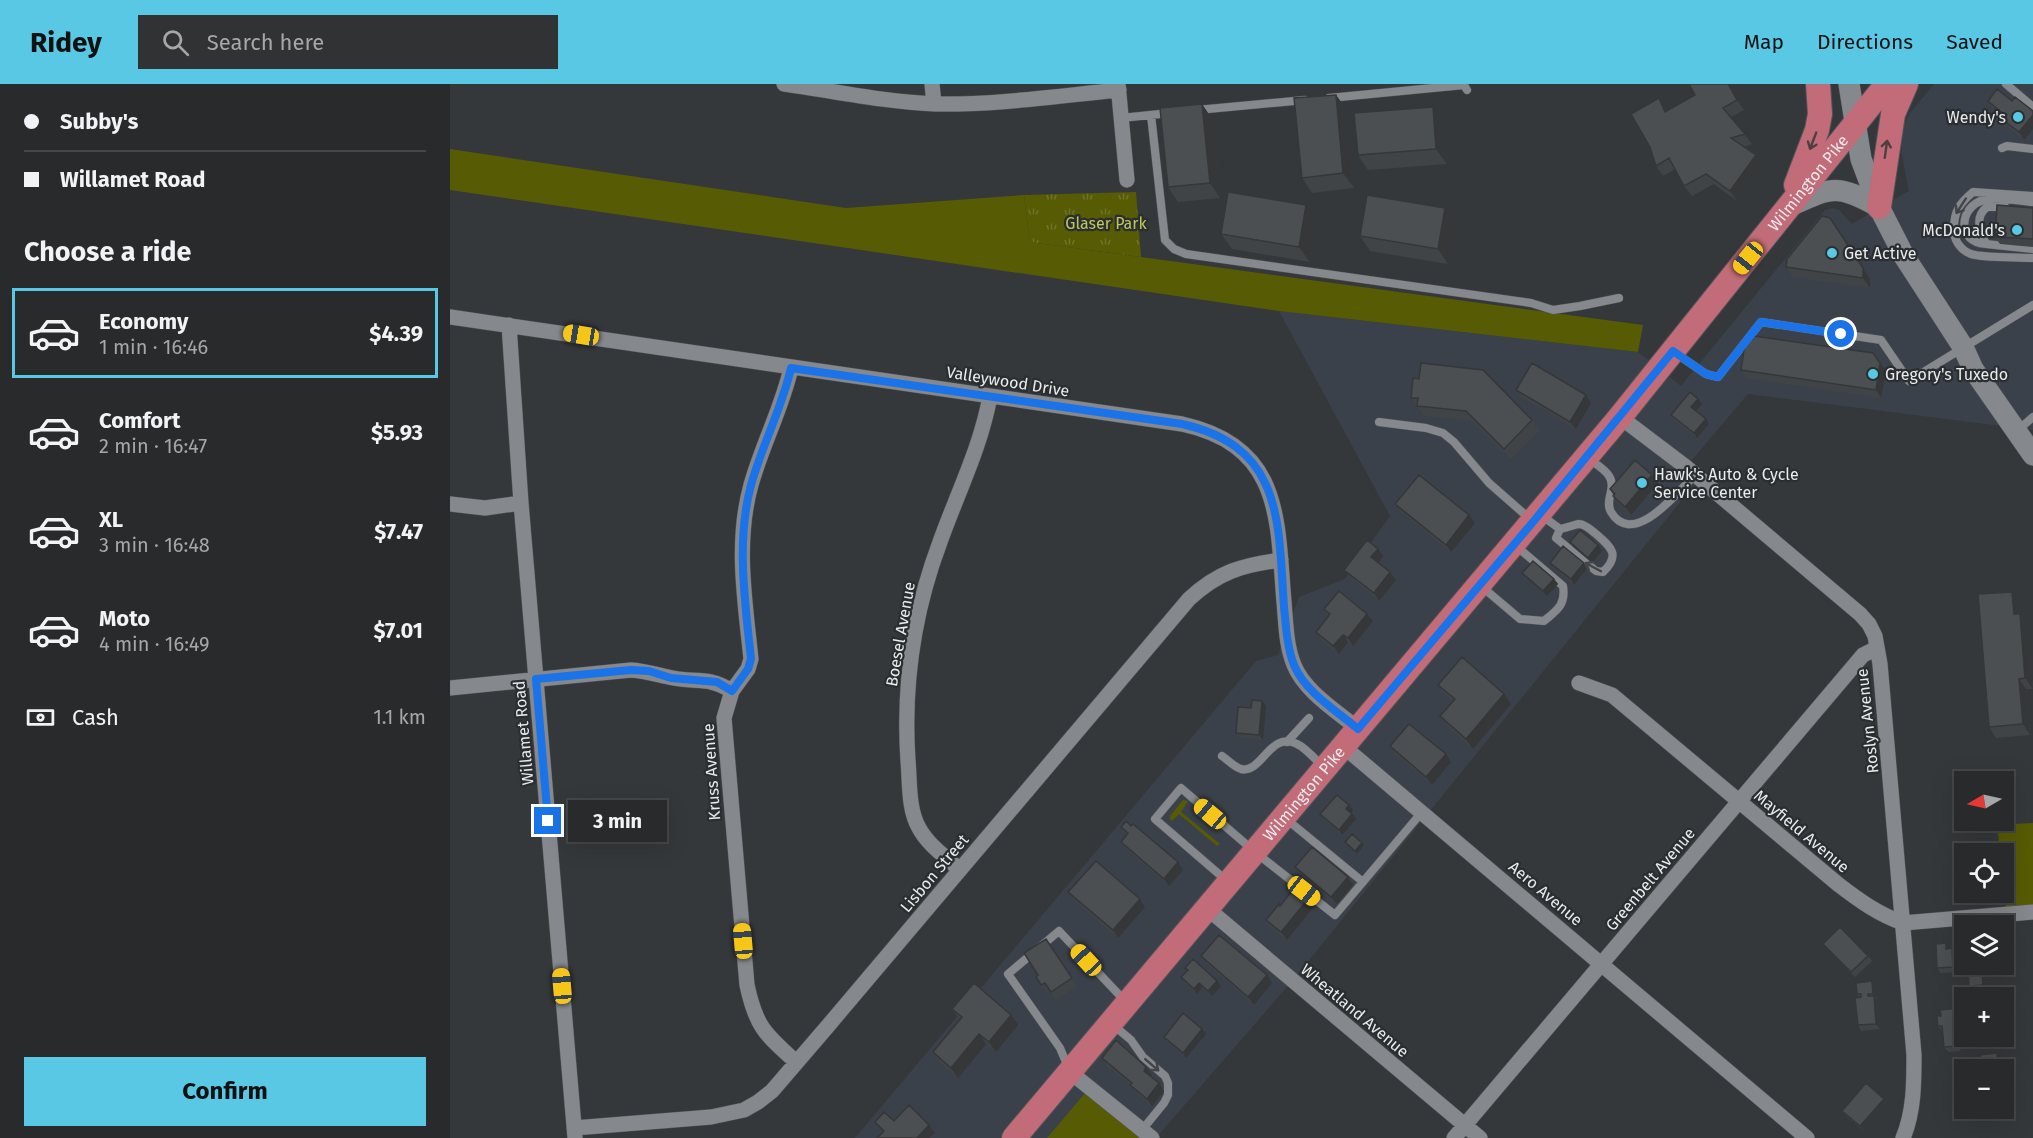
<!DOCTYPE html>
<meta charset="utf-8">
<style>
:root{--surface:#282a2c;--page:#303234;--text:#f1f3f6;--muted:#a5a7a9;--line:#444648;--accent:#59c8e5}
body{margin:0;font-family:"Fira Sans",sans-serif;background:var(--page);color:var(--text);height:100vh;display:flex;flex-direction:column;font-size:22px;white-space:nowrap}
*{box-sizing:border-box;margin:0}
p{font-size:20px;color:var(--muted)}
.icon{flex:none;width:33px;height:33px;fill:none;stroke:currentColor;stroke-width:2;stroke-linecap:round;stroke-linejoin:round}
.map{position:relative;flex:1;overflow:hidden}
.drawer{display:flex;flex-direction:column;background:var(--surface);width:450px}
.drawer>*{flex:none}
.top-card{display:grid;align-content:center;height:132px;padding:0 24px;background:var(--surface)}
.needle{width:39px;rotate:261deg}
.buttons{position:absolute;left:1504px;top:687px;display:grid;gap:12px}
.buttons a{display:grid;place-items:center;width:60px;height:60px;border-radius:0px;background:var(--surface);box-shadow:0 6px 24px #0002,0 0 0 2px var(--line);font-size:30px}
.end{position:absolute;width:27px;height:27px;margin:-14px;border:8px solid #1a73e8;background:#fff;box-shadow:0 0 0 3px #fff}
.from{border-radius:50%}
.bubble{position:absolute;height:42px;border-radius:0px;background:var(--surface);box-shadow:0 6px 24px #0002,0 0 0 2px var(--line);font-size:20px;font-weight:700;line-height:42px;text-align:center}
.car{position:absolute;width:18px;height:36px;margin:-18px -9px;border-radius:8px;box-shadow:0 0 4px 2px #0007;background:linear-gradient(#f5c518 24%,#345 0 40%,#f5c518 0 76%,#345 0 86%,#f5c518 0)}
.top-card b{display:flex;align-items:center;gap:21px;height:57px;font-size:22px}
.top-card b+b{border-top:2px solid var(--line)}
.top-card i{width:15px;height:15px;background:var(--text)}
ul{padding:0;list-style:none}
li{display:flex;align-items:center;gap:18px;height:90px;margin:0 12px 9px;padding:0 12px;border:3px solid transparent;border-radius:0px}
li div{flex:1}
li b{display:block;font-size:22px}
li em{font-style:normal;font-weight:700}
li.on{border-color:var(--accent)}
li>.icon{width:54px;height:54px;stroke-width:1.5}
h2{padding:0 24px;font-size:27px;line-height:72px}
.pay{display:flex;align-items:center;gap:15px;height:66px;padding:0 24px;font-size:22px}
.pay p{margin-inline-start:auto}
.primary-button{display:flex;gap:12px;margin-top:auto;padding:12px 24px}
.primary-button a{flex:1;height:69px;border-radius:0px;background:var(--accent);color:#111;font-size:24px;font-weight:700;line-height:69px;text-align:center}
header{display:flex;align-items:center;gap:36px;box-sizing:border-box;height:84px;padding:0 30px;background:var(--accent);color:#111}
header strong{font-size:28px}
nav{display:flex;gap:33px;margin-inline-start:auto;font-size:21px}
.search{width:420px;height:54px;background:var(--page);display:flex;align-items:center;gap:15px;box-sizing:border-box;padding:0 21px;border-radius:0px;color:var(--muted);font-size:22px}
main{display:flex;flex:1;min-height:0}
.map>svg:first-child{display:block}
.built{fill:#3b414a}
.green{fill:#575b03}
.park{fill:url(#park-tufts)}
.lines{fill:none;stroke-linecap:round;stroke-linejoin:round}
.service-casing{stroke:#525457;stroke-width:9}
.minor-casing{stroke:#525457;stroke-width:16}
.secondary-casing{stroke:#525457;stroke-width:22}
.primary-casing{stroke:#525457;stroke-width:26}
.service{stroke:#85888c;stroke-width:8}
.minor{stroke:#85888c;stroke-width:15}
.secondary{stroke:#85888c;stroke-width:21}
.primary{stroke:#c16c78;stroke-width:24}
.wall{fill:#414447}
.shaded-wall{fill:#353739}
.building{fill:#4c4f52;stroke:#353739;stroke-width:1.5}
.oneway{stroke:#503e43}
.oneway2{stroke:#424448}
.route{stroke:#1a73e8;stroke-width:8}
.poi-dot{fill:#59c8e5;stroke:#2b2e31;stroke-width:2}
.labels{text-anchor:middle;stroke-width:4.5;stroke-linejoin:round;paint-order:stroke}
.poi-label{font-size:16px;fill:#eaebed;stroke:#2b2e31;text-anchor:start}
.street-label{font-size:16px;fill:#eaebed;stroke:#2b2e31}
.park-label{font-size:16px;fill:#c0c85b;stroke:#2b2e31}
</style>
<header>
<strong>Ridey</strong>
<div class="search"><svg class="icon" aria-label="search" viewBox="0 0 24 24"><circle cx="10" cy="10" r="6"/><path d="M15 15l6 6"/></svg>Search here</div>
<nav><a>Map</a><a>Directions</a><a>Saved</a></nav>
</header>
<main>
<section class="drawer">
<div class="top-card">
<b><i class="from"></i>Subby's</b>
<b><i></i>Willamet Road</b>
</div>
<h2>Choose a ride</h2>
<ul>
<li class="on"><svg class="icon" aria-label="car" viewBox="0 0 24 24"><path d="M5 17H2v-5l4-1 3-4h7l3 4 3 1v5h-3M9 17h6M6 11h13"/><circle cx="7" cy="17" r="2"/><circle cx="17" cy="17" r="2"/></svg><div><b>Economy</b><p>1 min · 16:46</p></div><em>$4.39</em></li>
<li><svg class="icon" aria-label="car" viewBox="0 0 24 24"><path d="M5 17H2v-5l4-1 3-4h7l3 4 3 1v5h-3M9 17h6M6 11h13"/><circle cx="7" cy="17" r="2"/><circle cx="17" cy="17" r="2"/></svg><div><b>Comfort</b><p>2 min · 16:47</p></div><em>$5.93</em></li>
<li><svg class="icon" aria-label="car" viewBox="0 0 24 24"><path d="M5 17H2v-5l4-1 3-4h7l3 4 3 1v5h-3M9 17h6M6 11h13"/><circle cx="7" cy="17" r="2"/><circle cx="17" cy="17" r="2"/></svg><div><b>XL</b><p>3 min · 16:48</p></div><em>$7.47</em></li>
<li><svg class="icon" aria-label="car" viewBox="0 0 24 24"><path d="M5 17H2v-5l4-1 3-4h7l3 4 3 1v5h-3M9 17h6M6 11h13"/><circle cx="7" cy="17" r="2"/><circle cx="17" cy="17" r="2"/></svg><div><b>Moto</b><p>4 min · 16:49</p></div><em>$7.01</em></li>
</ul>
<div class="pay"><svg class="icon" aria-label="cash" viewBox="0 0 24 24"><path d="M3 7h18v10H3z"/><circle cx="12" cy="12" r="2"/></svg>Cash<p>1.1 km</p></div>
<div class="primary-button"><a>Confirm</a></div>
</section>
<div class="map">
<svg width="1583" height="1054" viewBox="0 0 1583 1054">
<defs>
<pattern id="park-tufts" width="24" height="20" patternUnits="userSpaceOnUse" patternTransform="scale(1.5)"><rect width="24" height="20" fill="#575b03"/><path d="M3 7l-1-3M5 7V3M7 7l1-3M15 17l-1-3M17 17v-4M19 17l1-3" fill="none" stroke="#6f7328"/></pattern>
</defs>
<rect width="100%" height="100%" fill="#35383b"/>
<path class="built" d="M1484,0H1583V346L1298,310L1236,383L1249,395L843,896L706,1054H405L806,577L828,571L849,513L895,495L940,432L829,227L1188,268L1231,302L1375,126L1383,124L1389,126L1402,140L1459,107L1452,72L1451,57L1453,43L1460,29Z"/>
<path class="green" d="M0,65L396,124L574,111L580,158L1193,241L1188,268L829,227L0,106Z
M733,716L738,717L731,728L770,760L767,762L729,730L722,737L720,735V732Z
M1562,728L1563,740L1583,739V822L1556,825L1554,770L1550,769L1547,737L1554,736V729Z
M636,1008L692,1054H597Z"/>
<path class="park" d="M686,108L691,173L580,158L574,111Z"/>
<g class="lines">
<g class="service-casing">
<path id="service" d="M1556,0L1583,23
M879,14L1014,1L1017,6
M747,26L855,16
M701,31L715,156L724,165L736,170L1081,219L1103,226L1130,222L1169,214
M671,34L720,29
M1552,64L1557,62L1583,65
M1583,112L1523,108C1510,119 1504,127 1504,144C1503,155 1510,166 1521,170C1531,174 1570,173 1583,174
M1555,123H1537C1524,133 1530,147 1536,160L1583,165
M1536,160C1506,159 1509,122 1534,116C1549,112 1568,117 1583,118
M1224,268L1256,290L1268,293L1311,238L1431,256L1459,297L1583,221
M929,338L976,344L993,349L1004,358L1039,399L1080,435
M1568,346L1583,333
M1138,374C1144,379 1155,385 1159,392C1167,404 1154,416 1161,428C1183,465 1228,408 1245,391
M1091,431L1110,445C1116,444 1123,441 1129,440C1135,440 1141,446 1146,450C1161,463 1171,471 1153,488L1146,487L1106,454L1110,445
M1031,502L1070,535L1094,537C1107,526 1116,521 1113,502L1066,462
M837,658L859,634
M772,672C778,676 784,683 791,685C812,690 820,646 847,660C856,664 865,675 872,682
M835,734L913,798
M777,797L705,735L731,704L805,768L885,831L972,728
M662,940L681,956L693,973L715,992L718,999V1011L714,1019L692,1046
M618,983L610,964L558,890L609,847L674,916"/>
</g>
<g class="minor-casing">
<path id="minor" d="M334,0C384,7 435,18 485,20C546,21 608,12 669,6
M482,0L484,20
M668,0L677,96
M0,233L732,340C832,362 827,434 834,518C836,540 836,561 844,581C855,608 887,627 908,645
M59,241L71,419L125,1054
M341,284C332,324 312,361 301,401C285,458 295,517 301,575L298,585L282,607L274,634L297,901C306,943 315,950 346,978
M1170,333L1236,383L1410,530L1419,540L1425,552L1430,580L1464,971C1464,999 1464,1028 1453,1054
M0,420L35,424L71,419
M1129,599L1162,611L1389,801C1410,817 1428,830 1453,839L1583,828
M0,604L181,586C196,587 208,591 223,594C248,599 257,592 282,607
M894,663L1357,1054
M510,786C496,773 478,761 469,744C458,725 460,698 458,677C453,603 464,527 490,458C507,410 531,363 540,312
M758,825L1030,1054
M620,988L702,1054
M124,1044L261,1033L294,1026L308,1018L322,1007L377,943L739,515C768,488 792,481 831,476
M1004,1054L1413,571L1427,564"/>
</g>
<g class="secondary-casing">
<path id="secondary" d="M1399,0L1411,75L1429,123L1454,172L1513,263L1523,285L1583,371
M1338,123C1382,103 1385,99 1429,123"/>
</g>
<g class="primary-casing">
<g id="primary">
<path d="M1346,101L1367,46L1370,30L1368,0"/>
<path d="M1429,123L1443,30L1456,0"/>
<path id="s1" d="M564,1054L1170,333L1437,0"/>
</g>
</g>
<use href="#service" class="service"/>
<use href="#minor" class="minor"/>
<use href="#secondary" class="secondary"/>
<use href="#primary" class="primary"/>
</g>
<path class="wall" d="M1239,0H1279L1294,26L1281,33L1302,60L1294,63L1313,81L1287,117L1264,100L1242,112L1234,102L1225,85L1213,92L1206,82L1209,14L1217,26L1245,11Z
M1547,5L1574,56L1553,39L1548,32L1550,30L1543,25L1538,17Z
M886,11L896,25L904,104L862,109L852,94Z
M752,20L762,35L770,114L728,118L718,103Z
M993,38L997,80L918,86L908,71Z
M995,124L1005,138L998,180L920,167L910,152Z
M1583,124V163L1550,160L1545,153Z
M1380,134L1420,195V204L1343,193L1336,183Z
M867,136L860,178L782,165L771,150Z
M1291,286L1436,287L1431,314L1296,294Z
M1066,306L1136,311L1141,319L1126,345L1072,313Z
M961,314L1082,336L1090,346L1061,375L1023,337L974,332Z
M1248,315L1252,320L1246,327L1259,340L1247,354L1224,336L1221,331Z
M1208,399L1181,431L1168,420L1160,405Z
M945,420L1019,431L1025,439L1001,468L951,428Z
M1120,458L1148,461L1152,467L1142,479L1123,463Z
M928,465L933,472L928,479L940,488L946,496L929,517L900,493L894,486Z
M1100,479L1137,484L1124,501L1103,484Z
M1072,489L1104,495L1108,500L1097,512L1076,494Z
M1569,518L1570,530L1577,540L1583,605H1576L1580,651L1546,654L1539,643Z
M874,525L923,537L903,562L898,558L889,570L871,556L866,548L878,532Z
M988,601L1054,610L1061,620L1023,665L997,642L990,632L1003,617L995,611Z
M816,622L813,656L790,654L786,649L801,624Z
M940,662L996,670L1001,678L982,701L945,670Z
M903,726L901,729L906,735L892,751L874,735L870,730Z
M681,742L733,786L719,802L676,765L671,758L677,751L671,743Z
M845,783L903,801L887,820L850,790Z
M618,808L695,823L668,854L624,816Z
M865,821L837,856L821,844L816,836L830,822Z
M596,855L627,902L606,916L600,907L596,909L591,901L588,891Z
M1373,860L1418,872L1422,877L1405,893L1377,865Z
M1499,864H1502L1506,869L1507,888L1491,889L1487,884Z
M751,872L822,899L804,921L757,880Z
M735,884L771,902L762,912L752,904L747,910L735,899L731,893L737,887Z
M1534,890L1535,904H1521L1519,902Z
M1425,902L1427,915H1426L1427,917L1430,945L1411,947L1408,941L1409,913L1407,910Z
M502,925L568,941L546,968L536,960L508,994L490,979L483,968L510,936Z
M1513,930L1515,952H1510L1511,967L1498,968L1494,963L1493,947H1492L1488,942L1491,932Z
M756,950L736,974L718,958L714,953Z
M652,974L696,983L702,991L701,993L714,1007L702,1022L686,1009L681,1001L657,982Z
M1434,1015L1437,1020L1414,1047L1396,1032L1392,1027Z"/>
<path class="shaded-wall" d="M1278,0H1279L1294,26L1287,16Z
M886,11L896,25L904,104L893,89Z
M1209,14L1217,24L1223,38L1215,28Z
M752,20L762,35L770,114L760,99Z
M983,23L993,38L997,80L986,65Z
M1583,31V45L1574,56L1569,48Z
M1306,71L1313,81L1287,117L1280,107Z
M856,121L867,136L860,178L849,163Z
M995,124L1005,138L998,180L988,165Z
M1380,134L1420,195V204L1413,194Z
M1430,279L1436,287L1431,314L1426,306Z
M1136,311L1141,319L1126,345L1120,338Z
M1248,315L1252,320L1245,328L1241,323Z
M1256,335L1259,340L1247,354L1244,349Z
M1202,391L1208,399L1181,431L1175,423Z
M1019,431L1025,439L1001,468L996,461Z
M1148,461L1152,467L1142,479L1138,474Z
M928,465L933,472L927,481L921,473Z
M1134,479L1137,484L1124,501L1121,495Z
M940,488L946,496L929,517L924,509Z
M1104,495L1108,500L1097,512L1093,507Z
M1562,508L1569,518L1570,530L1577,540L1583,605L1575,594L1564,530Z
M917,530L923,537L903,562L898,554Z
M893,551L898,558L889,570L883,562Z
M1569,595L1576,605L1580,651L1573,640Z
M1054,610L1061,620L1023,665L1016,655Z
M812,617L816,622L813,656L809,651Z
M996,670L1001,678L982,701L976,693Z
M899,721L903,726L900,730L896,725Z
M902,730L906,735L892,751L889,746Z
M912,759L914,761L907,770L905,767Z
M728,778L733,786L719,802L714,795Z
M898,793L903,801L887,820L881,813Z
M859,814L865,821L837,856L831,848Z
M690,815L695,823L668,854L663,846Z
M1502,864L1506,869L1507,888L1503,883Z
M1532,887L1534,890L1535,904L1533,901Z
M817,891L822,899L804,921L798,913Z
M767,897L771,902L762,912L758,907Z
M1422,897L1425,902L1427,915L1423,910Z
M749,899L752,904L747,910L744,905Z
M1424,912L1427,917L1430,945L1426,940Z
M1509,924L1513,930L1515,952L1511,947Z
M561,931L568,941L546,968L539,958Z
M752,945L756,950L736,974L733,969Z
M1507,947L1510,952L1511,967L1508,962Z
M529,950L536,960L508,994L501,984Z
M1547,969L1550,974L1551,986H1548Z
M696,983L702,991L699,995L694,987Z
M709,999L714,1007L702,1022L697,1015Z
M1434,1015L1437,1020L1414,1047L1410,1042Z
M479,1041L485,1049L479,1054H467Z"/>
<path class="building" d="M1239,0H1278L1287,16L1273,24L1295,50L1281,54L1306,71L1280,107L1256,90L1234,102L1219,74L1206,82L1200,63L1181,30L1209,14L1215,28L1245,11Z
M1547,5L1562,17L1565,13L1583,27V31L1569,48L1548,32L1551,28L1538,17Z
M886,11L893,89L852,94L844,14Z
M752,20L760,99L718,103L710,24Z
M983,23L986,65L908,71L904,29Z
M778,108L856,121L849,163L771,150Z
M917,111L995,124L988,165L910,152Z
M1547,121L1583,124V155L1545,153Z
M1372,132L1380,134L1413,184V194L1336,183L1337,175Z
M1304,252L1423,269L1430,279L1426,306L1291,286L1295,259Z
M971,279L1033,286L1082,336L1054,365L1016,327L967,322L968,314H961L963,294L969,295Z
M1082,279L1136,311L1120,338L1066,306Z
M1240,308L1248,315L1241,323L1256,335L1244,349L1221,331Z
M1185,376L1202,391L1175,423L1163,412L1165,410L1160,405Z
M969,391L1019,431L996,461L945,420Z
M1130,446L1148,461L1138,474L1120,458Z
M917,456L928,465L921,473L940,488L924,509L894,486Z
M1113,462L1134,479L1121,495L1100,479Z
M1083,477L1104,495L1093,507L1072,489Z
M889,507L917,530L898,554L893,551L883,562L866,548L880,530L874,525Z
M1562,508L1564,530H1570L1575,594L1569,595L1573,640L1539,643L1528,510Z
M1012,573L1054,610L1016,655L990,632L1005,615L988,601Z
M802,616L812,617L809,651L786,649L788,623L801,624Z
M959,640L996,670L976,693L940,662Z
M887,711L899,721L896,725L902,730L889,746L870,730Z
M676,737L681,742L683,740L728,778L714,795L671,758L678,749L671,743Z
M902,750L912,759L905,767L895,758Z
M862,763L898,793L881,813L845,783Z
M646,777L690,815L663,846L618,808Z
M845,803L859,814L831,848L816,836L829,820L830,822Z
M1390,843L1418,872L1401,888L1373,860Z
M769,851L817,891L798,913L751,872Z
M596,855L622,894L601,908L595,899L591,901L586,893L588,891L574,869Z
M1496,859V865L1502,864L1503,883L1487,884L1486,860Z
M743,875L767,897L758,907L749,899L744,905L731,893L738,886L735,884Z
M1532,887L1533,901L1519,902L1518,888Z
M1422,897L1423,910H1418V912H1424L1426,940L1408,941L1405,914L1411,913V910H1407L1406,899Z
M524,899L561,931L539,958L529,950L501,984L483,968L512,933L502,925Z
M1509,924L1511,947H1507L1508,962L1494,963L1492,942H1488L1487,932H1491L1490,926Z
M733,929L752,945L733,969L714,953Z
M666,956L696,983L694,987L709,999L697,1015L680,1001L682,999L652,974Z
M1547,969L1548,986H1532L1530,971Z
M1416,999L1434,1015L1410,1042L1392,1027Z
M459,1021L479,1041L467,1054H427L434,1047L425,1038L434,1028L444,1037Z"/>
<defs><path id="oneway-shaft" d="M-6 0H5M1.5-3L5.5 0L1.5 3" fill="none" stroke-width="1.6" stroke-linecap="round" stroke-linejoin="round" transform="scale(1.5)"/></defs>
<g class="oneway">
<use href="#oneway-shaft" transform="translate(1363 57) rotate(111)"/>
<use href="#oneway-shaft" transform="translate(1436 65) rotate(-82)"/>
</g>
<g class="oneway2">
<use href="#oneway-shaft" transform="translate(1511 122) rotate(123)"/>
<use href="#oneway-shaft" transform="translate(1143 483) rotate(-152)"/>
<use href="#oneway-shaft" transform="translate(702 981) rotate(41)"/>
</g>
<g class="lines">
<path class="route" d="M98,737L86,595L181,586L199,587L221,594L267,598L282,607L298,585L301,575C295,518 286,457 301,401C312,361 332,324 341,284L732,340C834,363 828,438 834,523C836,543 837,563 844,581C855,608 887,627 908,645L1083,438L1223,267L1256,290L1268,293L1311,238L1391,250"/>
</g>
<g class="poi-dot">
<circle cx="1568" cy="33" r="6"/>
<circle cx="1567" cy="146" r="6"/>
<circle cx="1382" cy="169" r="6"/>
<circle cx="1423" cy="290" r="6"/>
<circle cx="1192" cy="399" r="6"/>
</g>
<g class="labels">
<g class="poi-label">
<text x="1556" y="39" text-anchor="end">Wendy's</text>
<text x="1555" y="152" text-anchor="end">McDonald's</text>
<text x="1394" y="175">Get Active</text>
<text x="1435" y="296">Gregory's Tuxedo</text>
<text x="1204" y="396">Hawk's Auto &amp; Cycle<tspan x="1204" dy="18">Service Center</tspan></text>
</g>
<g class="street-label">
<text dy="6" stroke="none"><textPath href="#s1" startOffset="1242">Wilmington Pike</textPath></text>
<text transform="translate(558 297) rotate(9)" y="6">Valleywood Drive</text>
<text transform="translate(450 550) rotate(-80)" y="6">Boesel Avenue</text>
<text transform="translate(1417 637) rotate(-96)" y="6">Roslyn Avenue</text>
<text transform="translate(73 649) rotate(-95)" y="6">Willamet Road</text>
<text transform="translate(261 688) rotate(-94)" y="6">Kruss Avenue</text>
<text dy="6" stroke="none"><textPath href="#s1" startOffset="450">Wilmington Pike</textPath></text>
<text transform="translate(1352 747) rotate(40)" y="6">Mayfield Avenue</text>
<text transform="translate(484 789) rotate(-50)" y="6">Lisbon Street</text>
<text transform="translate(1200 795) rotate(-50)" y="6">Greenbelt Avenue</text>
<text transform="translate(1096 809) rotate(40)" y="6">Aero Avenue</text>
<text transform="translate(905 926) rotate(40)" y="6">Wheatland Avenue</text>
</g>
<g class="park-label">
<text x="656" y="145">Glaser Park</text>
</g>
</g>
</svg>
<div class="buttons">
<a><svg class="needle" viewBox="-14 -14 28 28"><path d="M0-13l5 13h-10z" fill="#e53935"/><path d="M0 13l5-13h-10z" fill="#a5a7a9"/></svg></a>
<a><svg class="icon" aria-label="locate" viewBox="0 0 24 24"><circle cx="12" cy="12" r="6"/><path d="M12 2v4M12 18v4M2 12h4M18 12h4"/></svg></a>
<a><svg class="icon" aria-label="layers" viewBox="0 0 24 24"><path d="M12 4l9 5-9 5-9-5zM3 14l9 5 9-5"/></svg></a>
<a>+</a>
<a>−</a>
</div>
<i class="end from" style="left:1391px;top:250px"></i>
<i class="end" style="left:98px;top:737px"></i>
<div class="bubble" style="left:118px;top:716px;width:99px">3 min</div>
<i class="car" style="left:1298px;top:174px;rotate:219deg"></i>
<i class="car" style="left:131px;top:251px;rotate:279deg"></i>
<i class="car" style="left:760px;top:730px;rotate:310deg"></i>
<i class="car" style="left:854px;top:807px;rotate:128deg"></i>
<i class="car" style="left:293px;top:857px;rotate:355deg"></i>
<i class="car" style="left:636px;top:876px;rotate:317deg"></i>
<i class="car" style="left:112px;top:902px;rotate:355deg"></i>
</div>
</main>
